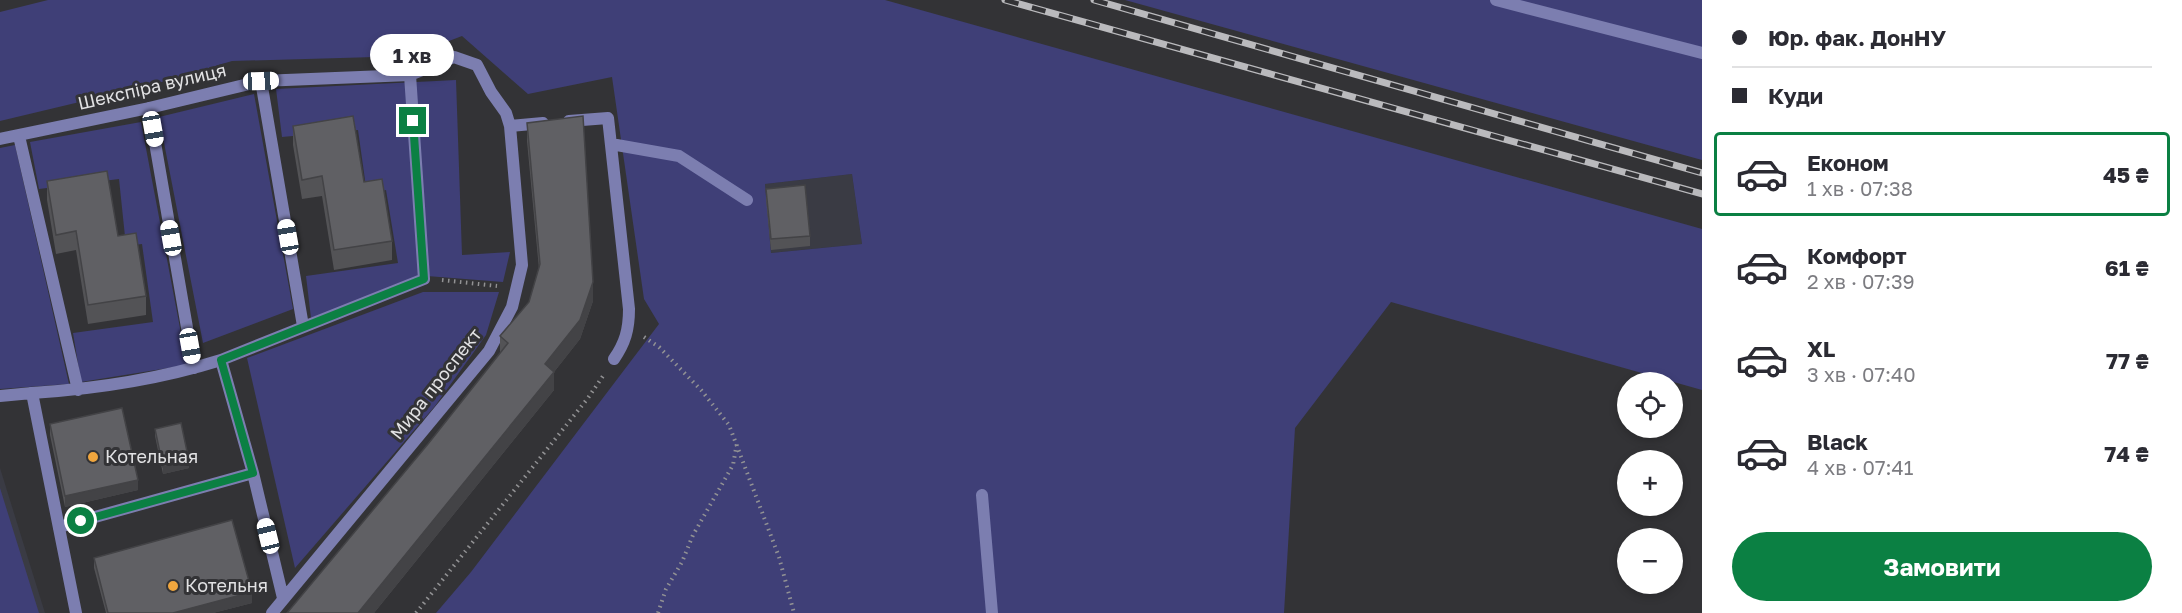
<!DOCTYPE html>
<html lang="uk">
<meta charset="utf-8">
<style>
:root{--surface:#fff;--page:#f2f2f3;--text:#2b2b33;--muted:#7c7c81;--line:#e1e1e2;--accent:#0b8043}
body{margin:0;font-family:"Golos Text",sans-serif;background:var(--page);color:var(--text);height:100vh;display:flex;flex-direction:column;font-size:22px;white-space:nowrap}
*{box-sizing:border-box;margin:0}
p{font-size:20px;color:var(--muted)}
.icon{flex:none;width:33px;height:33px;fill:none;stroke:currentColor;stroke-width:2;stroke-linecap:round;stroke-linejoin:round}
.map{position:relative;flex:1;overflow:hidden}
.details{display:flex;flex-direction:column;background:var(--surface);width:480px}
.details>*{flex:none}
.banner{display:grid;align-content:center;height:132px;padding:0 30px;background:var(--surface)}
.buttons{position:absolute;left:1617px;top:372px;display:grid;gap:12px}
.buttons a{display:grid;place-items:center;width:66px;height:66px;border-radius:50%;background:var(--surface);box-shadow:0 3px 9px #0003;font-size:30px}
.end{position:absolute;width:27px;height:27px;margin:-14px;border:8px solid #0b8043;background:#fff;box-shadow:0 0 0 3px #fff}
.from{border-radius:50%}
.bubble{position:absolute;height:42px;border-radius:21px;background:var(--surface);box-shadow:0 3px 9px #0003;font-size:20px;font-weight:700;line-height:42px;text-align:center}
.car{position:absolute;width:18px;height:36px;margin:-18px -9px;border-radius:8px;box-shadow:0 0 4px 2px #0007;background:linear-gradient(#fff 24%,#345 0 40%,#fff 0 76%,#345 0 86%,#fff 0)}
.banner b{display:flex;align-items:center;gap:21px;height:57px;font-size:22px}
.banner b+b{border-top:2px solid var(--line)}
.banner i{width:15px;height:15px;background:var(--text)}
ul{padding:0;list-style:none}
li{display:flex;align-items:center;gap:18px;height:84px;margin:0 12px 9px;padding:0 18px;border:3px solid transparent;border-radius:6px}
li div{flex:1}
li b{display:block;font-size:22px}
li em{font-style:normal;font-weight:700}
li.current{border-color:var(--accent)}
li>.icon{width:54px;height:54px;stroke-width:1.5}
.button{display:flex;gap:12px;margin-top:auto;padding:12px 30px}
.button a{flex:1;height:69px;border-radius:36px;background:var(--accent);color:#fff;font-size:24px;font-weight:700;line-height:69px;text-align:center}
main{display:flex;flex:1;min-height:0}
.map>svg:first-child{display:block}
.built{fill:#3a3b44}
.green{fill:#3f3f77;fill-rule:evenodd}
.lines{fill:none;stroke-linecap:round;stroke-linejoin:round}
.path{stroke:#929294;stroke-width:4;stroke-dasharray:1.5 4.5;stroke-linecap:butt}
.lane{stroke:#7c7eb0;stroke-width:12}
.street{stroke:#7c7eb0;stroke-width:12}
.rail-casing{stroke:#bababd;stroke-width:7}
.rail{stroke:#333336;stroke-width:4.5;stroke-dasharray:14;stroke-linecap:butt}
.wall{fill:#535356}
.shaded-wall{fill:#434346}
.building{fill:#606064;stroke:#434346;stroke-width:1.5}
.route{stroke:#0b8043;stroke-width:8}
.poi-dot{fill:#f0a63e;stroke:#333336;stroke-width:2}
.labels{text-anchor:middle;stroke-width:6;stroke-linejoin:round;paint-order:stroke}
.street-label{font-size:18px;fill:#e2e2e4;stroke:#333336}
.poi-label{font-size:18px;fill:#e2e2e4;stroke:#333336;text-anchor:start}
</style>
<main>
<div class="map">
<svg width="1702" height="613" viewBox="0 0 1702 613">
<rect width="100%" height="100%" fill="#333336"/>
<path class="built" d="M852,174L862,244L771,253L765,184Z
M0,468L45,613H0Z"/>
<path class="green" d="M48,0H885L1702,229V390L1391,302L1295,428L1284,613H436L471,572L659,324L644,299L612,77L528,94L462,36L410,56L232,61L155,84L0,121V12ZM852,174L862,244L771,253L765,184Z
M1125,0H1702V160L1143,5Z
M456,80L462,255L510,252L503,282L427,276L311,318L306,276L398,263L386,190L367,194L358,130L282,137L276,89Z
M254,94L293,309L203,343L159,117Z
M141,122L187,365L81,382L73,333L153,322L142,244L126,246L119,179L39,189L30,142Z
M15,145L69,384L0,389V148Z
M423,292H499L486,335L435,406L295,568L247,358Z
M0,488L39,613H0Z"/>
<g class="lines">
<path class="path" d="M442,280L497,286
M644,337L659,347L701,390L729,425L779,557L794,613
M416,613L588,398L605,373
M658,613L666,589L682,562L693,535L733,465L737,443"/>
<path class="lane" d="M1496,0L1702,53
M261,81L303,326
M149,108L194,368
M569,121L608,118L629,309C629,330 625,343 614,359
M19,136L78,390
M0,139L149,108L261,81L410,75L454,57L477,65L491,92L506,113L510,126
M611,144L679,156L747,200
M221,360L253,473L283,598
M32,393C95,389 160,379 221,360L424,279L410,75
M982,495L992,613
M59,527L253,473
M272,613L489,351L512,307L522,265L510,126L543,123"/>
<path class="street" d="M0,396L32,393L76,613"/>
<g class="rail-casing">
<path id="rail" d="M1005,0L1702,194
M1094,0L1702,173"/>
</g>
<use href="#rail" class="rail"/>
</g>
<path class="wall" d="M527,123L593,301L580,339L554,372V390L374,613H287L428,444L500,353V336L529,302L539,269L527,141Z
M293,126L364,182L392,241V260L334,270L322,196L302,199L293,145Z
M47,181L118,236L146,296V315L88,324L76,250L56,254L47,200Z
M766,189L810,236V246L771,250L766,200Z
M50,424L138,490L65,507L50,435Z
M155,429L189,468L163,474L155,436Z
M94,558L252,603L213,613H106L94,568Z"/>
<path class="shaded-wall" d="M593,282V301L580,339L554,372V390L374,613H358L545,364Z
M189,461V468L163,474V467Z
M138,480V490L65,507V496Z
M252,592V603L213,613H173Z"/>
<path class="building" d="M353,116L364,182L382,179L392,241L334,250L322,176L302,180L293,126Z
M583,116L593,282L580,320L545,364L554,372L358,613H287L428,444L508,343L500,336L529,302L540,264L527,123Z
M107,171L118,236L136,233L146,296L88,305L76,231L56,235L47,181Z
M805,185L810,236L771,239L766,189Z
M122,408L138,480L65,496L50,424Z
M181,423L189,461L163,467L155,429Z
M232,520L252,592L173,613H108L94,558Z"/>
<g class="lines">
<path class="route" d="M81,521L253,473L221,360L424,279L413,121"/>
</g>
<g class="poi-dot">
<circle cx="93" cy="457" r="6"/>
<circle cx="173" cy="586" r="6"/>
</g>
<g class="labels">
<g class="street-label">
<text transform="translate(152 87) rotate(-13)" y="6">Шекспіра вулиця</text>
<text transform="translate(436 384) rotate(-52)" y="6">Мира проспект</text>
</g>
<g class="poi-label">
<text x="105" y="463">Котельная</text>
<text x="185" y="592">Котельня</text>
</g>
</g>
</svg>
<div class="buttons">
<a><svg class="icon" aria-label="locate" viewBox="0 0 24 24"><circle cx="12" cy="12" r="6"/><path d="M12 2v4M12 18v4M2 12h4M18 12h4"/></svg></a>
<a>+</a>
<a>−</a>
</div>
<i class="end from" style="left:81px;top:521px"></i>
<i class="end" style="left:413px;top:121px"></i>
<div class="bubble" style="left:370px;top:34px;width:84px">1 хв</div>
<i class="car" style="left:261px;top:81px;rotate:88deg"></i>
<i class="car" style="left:153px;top:129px;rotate:170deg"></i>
<i class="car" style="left:288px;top:237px;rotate:350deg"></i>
<i class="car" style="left:171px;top:238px;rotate:350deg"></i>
<i class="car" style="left:190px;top:346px;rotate:170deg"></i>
<i class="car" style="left:268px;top:536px;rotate:346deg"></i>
</div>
<section class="details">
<div class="banner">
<b><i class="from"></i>Юр. фак. ДонНУ</b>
<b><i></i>Куди</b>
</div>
<ul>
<li class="current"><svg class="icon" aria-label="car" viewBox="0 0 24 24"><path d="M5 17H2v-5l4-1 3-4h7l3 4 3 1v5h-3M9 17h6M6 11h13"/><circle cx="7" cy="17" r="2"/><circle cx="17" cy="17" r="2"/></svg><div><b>Економ</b><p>1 хв · 07:38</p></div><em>45 ₴</em></li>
<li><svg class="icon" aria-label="car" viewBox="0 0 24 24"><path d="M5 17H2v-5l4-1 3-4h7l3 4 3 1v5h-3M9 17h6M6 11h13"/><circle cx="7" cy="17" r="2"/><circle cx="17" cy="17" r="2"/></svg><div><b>Комфорт</b><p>2 хв · 07:39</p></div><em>61 ₴</em></li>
<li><svg class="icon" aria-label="car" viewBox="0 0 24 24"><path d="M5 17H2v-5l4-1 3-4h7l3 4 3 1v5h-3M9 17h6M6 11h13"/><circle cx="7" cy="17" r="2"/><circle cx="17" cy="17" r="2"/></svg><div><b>XL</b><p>3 хв · 07:40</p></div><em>77 ₴</em></li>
<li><svg class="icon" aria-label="car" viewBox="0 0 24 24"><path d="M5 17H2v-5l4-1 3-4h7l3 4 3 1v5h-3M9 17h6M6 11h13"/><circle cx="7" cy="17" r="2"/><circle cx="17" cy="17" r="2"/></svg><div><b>Black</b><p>4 хв · 07:41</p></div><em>74 ₴</em></li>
</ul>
<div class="button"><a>Замовити</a></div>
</section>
</main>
